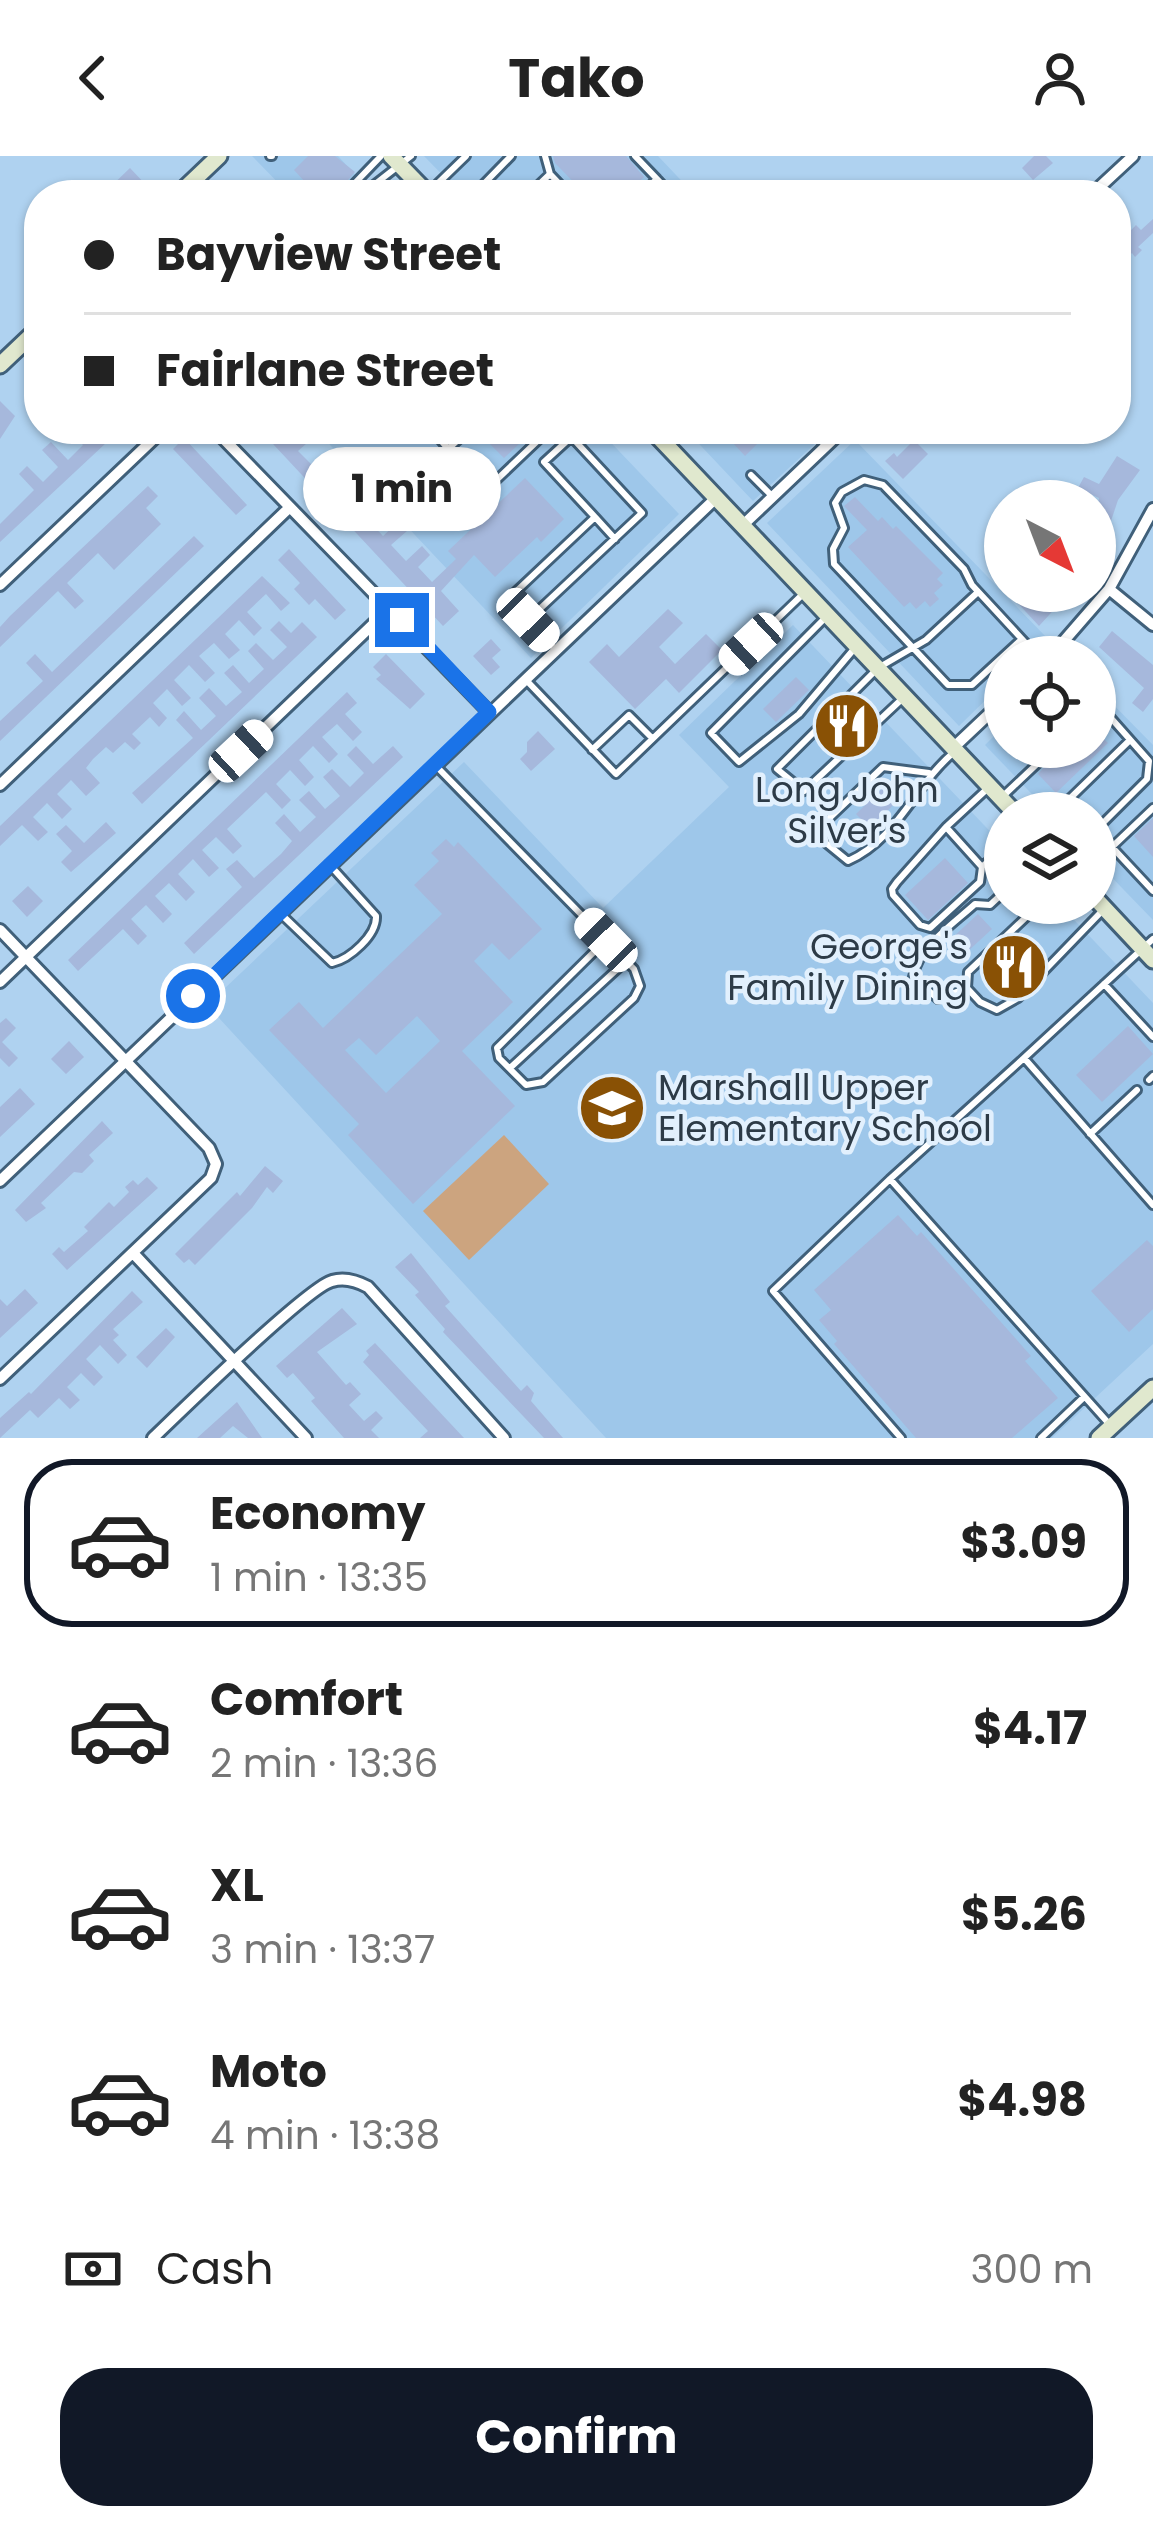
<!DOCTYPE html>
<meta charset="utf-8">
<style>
:root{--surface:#fff;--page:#f2f2f2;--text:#222;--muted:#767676;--line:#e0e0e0;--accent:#111827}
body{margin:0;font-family:Poppins,sans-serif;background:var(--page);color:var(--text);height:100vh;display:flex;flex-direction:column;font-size:45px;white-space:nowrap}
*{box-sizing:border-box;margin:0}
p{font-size:39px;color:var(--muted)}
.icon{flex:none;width:66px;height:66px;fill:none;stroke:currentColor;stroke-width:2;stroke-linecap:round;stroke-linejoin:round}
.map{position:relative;height:1282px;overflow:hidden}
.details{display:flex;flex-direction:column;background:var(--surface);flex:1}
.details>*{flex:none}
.hud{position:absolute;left:24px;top:24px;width:1107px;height:264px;border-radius:48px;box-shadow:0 3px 9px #0004;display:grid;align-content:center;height:264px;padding:0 60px;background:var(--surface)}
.needle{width:78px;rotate:138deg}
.fabs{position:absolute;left:984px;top:324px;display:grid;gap:24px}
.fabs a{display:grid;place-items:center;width:132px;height:132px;border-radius:50%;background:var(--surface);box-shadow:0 3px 9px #0004;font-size:60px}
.end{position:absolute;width:54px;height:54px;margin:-27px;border:15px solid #1a73e8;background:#fff;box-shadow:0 0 0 6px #fff}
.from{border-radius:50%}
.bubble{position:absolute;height:84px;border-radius:42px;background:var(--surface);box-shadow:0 3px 9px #0004;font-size:39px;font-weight:700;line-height:84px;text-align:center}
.car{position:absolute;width:36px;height:72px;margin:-36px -18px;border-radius:15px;box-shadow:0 0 9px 3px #0007;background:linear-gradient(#fff 24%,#345 0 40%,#fff 0 76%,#345 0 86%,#fff 0)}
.hud b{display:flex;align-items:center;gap:42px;height:114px;font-size:45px}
.hud b+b{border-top:3px solid var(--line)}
.hud i{width:30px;height:30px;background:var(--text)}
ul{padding:21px 0 0;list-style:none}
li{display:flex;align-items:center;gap:36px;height:168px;margin:0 24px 18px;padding:0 36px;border:6px solid transparent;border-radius:48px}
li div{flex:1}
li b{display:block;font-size:45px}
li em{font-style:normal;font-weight:700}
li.on{border-color:var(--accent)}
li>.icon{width:108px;height:108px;stroke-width:1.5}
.pay{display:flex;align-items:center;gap:30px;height:132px;padding:0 60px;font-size:45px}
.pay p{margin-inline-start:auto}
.primary-button{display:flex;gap:24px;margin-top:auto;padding:24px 60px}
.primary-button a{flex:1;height:138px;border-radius:48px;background:var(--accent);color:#fff;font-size:48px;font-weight:700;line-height:138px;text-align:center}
header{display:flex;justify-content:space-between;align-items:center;height:156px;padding:0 60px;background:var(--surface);font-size:54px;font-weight:700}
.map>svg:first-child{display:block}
.built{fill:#9ec7ea}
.green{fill:#cca47f}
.building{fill:#a6b8dc;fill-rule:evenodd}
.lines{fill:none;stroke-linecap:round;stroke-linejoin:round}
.lane-casing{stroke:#40607a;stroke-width:12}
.street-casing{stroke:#40607a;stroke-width:16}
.secondary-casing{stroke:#40607a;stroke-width:21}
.lane{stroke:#fff;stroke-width:6}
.street{stroke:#fff;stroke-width:10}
.secondary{stroke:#e0e8ce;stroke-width:15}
.route{stroke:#1a73e8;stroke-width:15}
.labels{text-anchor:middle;stroke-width:9;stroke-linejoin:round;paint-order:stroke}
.poi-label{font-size:36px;fill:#2d3b47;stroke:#e2f0fd}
</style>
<header><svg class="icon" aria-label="back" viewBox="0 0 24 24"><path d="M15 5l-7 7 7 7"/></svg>Tako<svg class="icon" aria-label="person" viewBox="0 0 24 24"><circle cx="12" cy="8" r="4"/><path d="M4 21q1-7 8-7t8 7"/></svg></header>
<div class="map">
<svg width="1153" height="1282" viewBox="0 0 1153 1282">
<rect width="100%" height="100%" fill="#afd2f0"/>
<path class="built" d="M252,0H338L374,39H290Z
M424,0H658L695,39H462Z
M315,273H598L679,358L531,502Z
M685,273H831L753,345Z
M855,284L1048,483L1029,501H1005V525L959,570L767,367Z
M793,469L1005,691V747H1058L1153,847V1188L1052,1282H606L207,849L464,606L603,752L729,631L679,579Z
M1095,530L1153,589V764L1095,704V657H1050L985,589L1005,569V591H1095Z"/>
<path class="green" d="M504,979L549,1028L469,1104L423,1055Z"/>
<path class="building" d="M308,0H335L355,16L335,39H317L294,14Z
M553,0H626L644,21L625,39H586L555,7Z
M1034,0H1046L1053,7L1033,24L1022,12Z
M130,12L147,30L137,39H102Z
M1153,63V77L1138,91L1142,94L1135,101L1132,97L1116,112V90L1136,69L1141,74Z
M0,245L15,260L0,283Z
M68,273H84L92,281L100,273H121L0,386V368L34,334L19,318L27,310L43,326L58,311L42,294L51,286L68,304L83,289Z
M259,273H278L290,286L304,273H310L316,279L298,295L314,311L331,294L340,304L323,320L337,333L353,317L362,326L345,343L359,357L376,341L385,350L369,365L383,380L398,366L407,375L391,389L406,405L422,390L430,399L418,411L432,426L456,403L448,395L525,322L564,363L541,386L537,381L495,421L474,399L441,435L459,455L443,470Z
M505,273H535L504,302L489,287Z
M720,273H743L758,287L745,300Z
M184,282L247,349L236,359L173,293Z
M914,284L928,298L903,323L885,305L894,297L897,301Z
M1117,300L1140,314L1118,344L1105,383L1095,378L1099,342L1078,332L1084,321L1099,328Z
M148,330L158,340L146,352L161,368L114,414L98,397L67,427L84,445L75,453L58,435L0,491V471L10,460Z
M855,341L878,365L882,361L893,373L896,370L943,417L937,423L943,429L934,437L939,443L930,451L925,445L916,453L910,446L904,451L848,391L867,374L844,350Z
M194,380L204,390L0,585V565L43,525L26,507L35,498L52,516Z
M289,393L346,454L335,464L315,443L309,449L294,433L300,427L278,404Z
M262,420L290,447L281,455L266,438L247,456L262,472L254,480L239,464L225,478L240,494L229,503L214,487L199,500L215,517L205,526L189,509L174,524L191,542L182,550L167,533L153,547L167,562L159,571L150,561L132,578L141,587L134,594L125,586L113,597L106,591L93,603L86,612L100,627L86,640L71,624L57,638L72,653L62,663L47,647L33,661L48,676L38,685L22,669L0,690V670Z
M1025,435L1036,447L1047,435H1071L1039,470L1014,443Z
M668,453L683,467L659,491L675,508L706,478L722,494L679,537L666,523L635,553L589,506L607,488L619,501Z
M279,465L291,477L302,466L317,481L142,648L132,637L193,582L176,564L184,555L201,574L216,560L199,542L209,532L226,550L242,536L224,517L233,509L249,527L264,513L248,495L256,487L273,504L287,491L270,474Z
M1112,475L1153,509V543L1143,556L1132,547L1144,532L1099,491Z
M491,483L501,494L492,502L500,511L491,519L473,500Z
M386,498L425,538L410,553L376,523L381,519L373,511Z
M796,521L809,534L776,566L763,553Z
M347,536L357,547L345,558L362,576L353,585L337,568L322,581L338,598L329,607L313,590L299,604L314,621L305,630L290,614L276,628L291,644L282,653L266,636L227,673L242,690L233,698L216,681L202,694L219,712L209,721L193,703L178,718L195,736L186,745L169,727L155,740L172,758L163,767L146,749L131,763L147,780L138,789L123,773L78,815L68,804Z
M851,552L864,566L843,587L829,574Z
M1095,574L1108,587L1056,637L1038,618L1063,591H1095Z
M538,575L555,593L531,615L520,603L527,596V586Z
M356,590L373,608L393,590L403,601L194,798L184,787L242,731L226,713L237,704L254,722L281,698L292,685L275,667L284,658L300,676L316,661L299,644L309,635L325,653L340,640L323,621L332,613L350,631L364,617L347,599Z
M890,625L903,638L871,673L856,658Z
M1153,662V701L1134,680Z
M106,666L116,677L71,716L61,706L72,695L56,678L66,669L84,687Z
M446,683L454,691L458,686L542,773L509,804L492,787L474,805L513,846L462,895L515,950L413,1048L348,979L359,968L269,874L299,846L323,872L442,758L414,729L439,705L431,697ZM417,860L440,885L386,937L345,894L359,882L376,899Z
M945,702L968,727L928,764L905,739Z
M28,730L43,745L27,761L12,745Z
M978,758L992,773L966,797L952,782Z
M1015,789L1033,808L1019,821L1023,826L1015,835L1010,830L997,836L982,820L983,816Z
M6,862L16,872L2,886L18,902L9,911L0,902V867Z
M1128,870L1153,898L1102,946L1076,919Z
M69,885L84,901L66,918L51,903Z
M20,932L35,948L0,981V951Z
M102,965L113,977L89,999L94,1005L82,1017L74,1016L41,1047L46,1052L26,1066L15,1054Z
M265,1010L283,1025L273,1037L267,1031L252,1052L195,1109L189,1103L184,1107L175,1098L237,1036L240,1040Z
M147,1021L158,1032L67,1114L52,1098L59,1091L64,1096L88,1075L84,1071L109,1046L114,1051L129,1036L125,1031L133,1024L138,1029Z
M898,1059L917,1080L921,1076L1031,1200L1025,1205L1058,1242L1012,1282H916L834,1188L837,1185L819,1164L831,1154L814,1134Z
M1147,1084L1153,1090V1153L1129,1176L1091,1135Z
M411,1097L450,1146L445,1150L521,1235L527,1229L534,1237L531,1245L563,1282H544L443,1176L445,1173L415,1139L419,1136L395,1111Z
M25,1133L38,1147L0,1182V1143L7,1150Z
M132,1135L143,1146L113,1173L119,1179L113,1184L127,1199L118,1208L100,1189L86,1203L103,1221L94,1230L81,1217L67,1231L80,1244L70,1253L59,1242L38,1262L30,1254L0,1282V1262L29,1236L31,1238Z
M342,1152L357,1168L317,1196L346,1229L350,1226L361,1238L349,1249L364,1265L376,1255L383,1262L371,1274L379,1282H344L311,1245L315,1242L293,1217L287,1222L276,1210Z
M166,1172L175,1181L147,1212L136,1201Z
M375,1187L419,1234L464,1282H420L428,1275L363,1206L369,1199L366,1195Z
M237,1246L262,1282H248L233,1270L220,1282H197Z"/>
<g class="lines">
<g class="lane-casing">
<path id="lane" d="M270,0H272
M545,0L550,18
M635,0L657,23L640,39
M658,24L672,39
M430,35L466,0
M352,36L355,27L381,0
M352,37L365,36L411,0
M473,39L511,0
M528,39L550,18L570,39
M431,273L482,332H488L550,273
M810,273L826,290
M668,291L687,273
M447,294L470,273
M751,319L773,341
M595,361L615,383
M825,462L711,577L739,606L799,558L854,493
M528,464L642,357L564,273
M1022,483L972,529H948L834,408L833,393L844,372L835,347L842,336L864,324L883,329L964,413L972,429L1034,496L1039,501
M555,493L508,443L595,361L544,306L580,273
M527,525L616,618L803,438
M903,542L804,635L777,613L878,512L926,484L978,436
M1095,544L1149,605L1147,623L1095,675
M592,594L629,559L652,582
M437,611L606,784L634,813L640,830L634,842L543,926L526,929L499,902L497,892L606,784
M929,617L883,611L820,671L826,687L848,705C898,683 915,629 953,597
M987,633L946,671L897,726L892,733L893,739L920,769L930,772L980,726L982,711L1005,690
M1001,642L1055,591
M1153,652L1112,691L1153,735
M1055,657L1130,584
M946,671L982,711
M1095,707L1112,691
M1041,747L968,816L967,832L980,846L997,854L1018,842L1102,755
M282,759L332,807C350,803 377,779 376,760L329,708
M1153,783L1024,902L1153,1049
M1104,828L1153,881
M967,832L938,843L913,821C919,790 952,769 975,748L990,749L1005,735
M1024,902L890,1023L1111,1270
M510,912L626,805
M1149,924L1153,920
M1090,978L1137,934
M890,1023L773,1135L901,1282
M1041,1282L1083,1242"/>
</g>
<g class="street-casing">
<path id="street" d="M1091,39L1133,0
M214,273L489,556
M743,369L844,273
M0,429L164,273
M1109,433L1153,469
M1050,501L1109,433L1153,353
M953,592L1005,543
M0,629L289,352
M0,774L209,992L216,1008L211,1022L0,1223
M0,826L390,452
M0,1025L716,342
M133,1097L306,1282
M153,1282C179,1257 308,1131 332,1125C345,1121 357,1125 368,1131L504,1282"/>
</g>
<g class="secondary-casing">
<path id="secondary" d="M391,0L429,39
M178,39L219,0
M0,209L39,172
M651,273L1015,657
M1095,742L1153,804
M1099,1282L1153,1232"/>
</g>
<use href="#lane" class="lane"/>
<use href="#street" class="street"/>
<use href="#secondary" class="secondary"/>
</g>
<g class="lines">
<path class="route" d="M193,840L489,556L402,464"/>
</g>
<defs>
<g id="restaurant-disc" transform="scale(3.45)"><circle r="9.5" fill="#895105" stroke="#e2f0fd"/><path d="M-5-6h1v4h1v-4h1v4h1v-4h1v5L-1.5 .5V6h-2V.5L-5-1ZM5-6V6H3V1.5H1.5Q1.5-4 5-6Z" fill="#fff"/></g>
<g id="school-disc" transform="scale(3.45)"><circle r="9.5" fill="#895105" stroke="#e2f0fd"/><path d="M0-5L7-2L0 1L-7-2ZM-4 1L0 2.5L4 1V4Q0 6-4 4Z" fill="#fff"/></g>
</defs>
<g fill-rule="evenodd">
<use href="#restaurant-disc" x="847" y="570"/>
<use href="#restaurant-disc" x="1014" y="811"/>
<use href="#school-disc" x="612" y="952"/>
</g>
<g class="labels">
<g class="poi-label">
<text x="847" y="646">Long John<tspan x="847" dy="41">Silver's</tspan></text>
<text x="968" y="803" text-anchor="end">George's<tspan x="968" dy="41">Family Dining</tspan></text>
<text x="658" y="944" text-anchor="start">Marshall Upper<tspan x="658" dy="41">Elementary School</tspan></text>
</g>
</g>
</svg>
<div class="fabs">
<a><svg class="needle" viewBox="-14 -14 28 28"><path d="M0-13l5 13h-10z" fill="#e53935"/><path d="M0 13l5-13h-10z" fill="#767676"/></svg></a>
<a><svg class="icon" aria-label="locate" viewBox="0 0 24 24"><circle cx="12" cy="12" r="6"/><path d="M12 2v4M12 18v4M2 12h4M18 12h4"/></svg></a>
<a><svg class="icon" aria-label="layers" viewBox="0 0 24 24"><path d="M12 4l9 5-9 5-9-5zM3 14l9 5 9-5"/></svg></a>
</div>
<i class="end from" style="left:193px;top:840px"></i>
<i class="end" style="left:402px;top:464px"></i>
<div class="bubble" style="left:303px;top:291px;width:198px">1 min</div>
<i class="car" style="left:528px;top:464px;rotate:136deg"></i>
<i class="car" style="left:751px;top:488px;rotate:227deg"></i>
<i class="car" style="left:241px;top:595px;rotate:47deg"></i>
<i class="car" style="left:606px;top:784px;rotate:316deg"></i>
<div class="hud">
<b><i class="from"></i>Bayview Street</b>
<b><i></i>Fairlane Street</b>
</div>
</div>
<section class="details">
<ul>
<li class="on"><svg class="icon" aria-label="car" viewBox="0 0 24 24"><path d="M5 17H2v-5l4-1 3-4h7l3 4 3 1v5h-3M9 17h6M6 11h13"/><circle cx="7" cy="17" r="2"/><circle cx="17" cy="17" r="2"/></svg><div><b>Economy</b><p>1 min · 13:35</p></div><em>$3.09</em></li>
<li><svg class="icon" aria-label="car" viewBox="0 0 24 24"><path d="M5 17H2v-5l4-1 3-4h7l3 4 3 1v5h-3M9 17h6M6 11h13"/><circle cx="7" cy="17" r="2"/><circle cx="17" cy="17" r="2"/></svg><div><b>Comfort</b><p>2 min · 13:36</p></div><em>$4.17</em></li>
<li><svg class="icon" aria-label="car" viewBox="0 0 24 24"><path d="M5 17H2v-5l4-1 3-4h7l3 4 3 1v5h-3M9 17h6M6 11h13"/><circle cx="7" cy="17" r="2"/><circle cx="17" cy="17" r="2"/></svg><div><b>XL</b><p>3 min · 13:37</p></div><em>$5.26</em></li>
<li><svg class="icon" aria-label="car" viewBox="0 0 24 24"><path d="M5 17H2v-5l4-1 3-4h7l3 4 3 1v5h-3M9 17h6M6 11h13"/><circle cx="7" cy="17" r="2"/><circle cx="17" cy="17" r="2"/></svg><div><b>Moto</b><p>4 min · 13:38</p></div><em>$4.98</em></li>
</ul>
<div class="pay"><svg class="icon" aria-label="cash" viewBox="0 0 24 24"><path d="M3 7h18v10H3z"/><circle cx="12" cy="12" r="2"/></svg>Cash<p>300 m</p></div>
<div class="primary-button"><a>Confirm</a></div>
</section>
